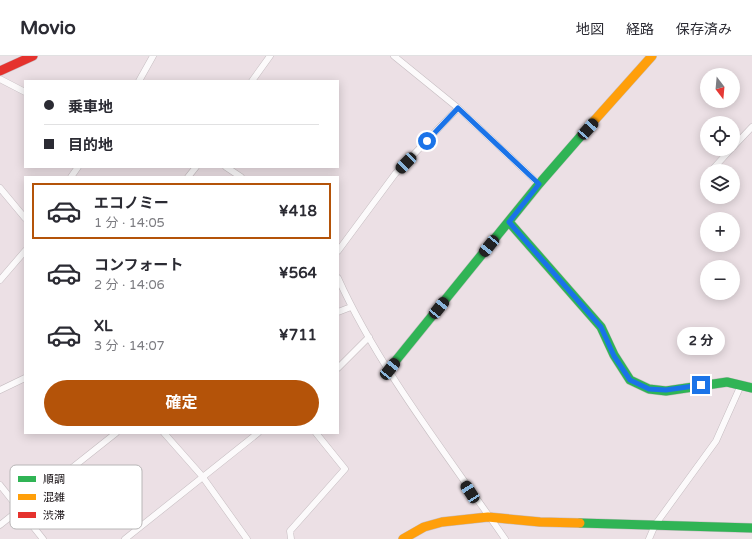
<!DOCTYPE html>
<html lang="ja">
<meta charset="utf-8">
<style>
:root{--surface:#fff;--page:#f2f2f3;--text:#2b2b33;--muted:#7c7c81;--line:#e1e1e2;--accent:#b45309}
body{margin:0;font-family:"Varela Round","Noto Sans JP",sans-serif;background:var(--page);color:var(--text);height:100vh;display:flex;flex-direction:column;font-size:15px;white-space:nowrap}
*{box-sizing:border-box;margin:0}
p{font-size:13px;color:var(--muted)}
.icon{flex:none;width:22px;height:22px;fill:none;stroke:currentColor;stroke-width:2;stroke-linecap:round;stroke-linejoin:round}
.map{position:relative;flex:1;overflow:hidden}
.side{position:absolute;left:24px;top:120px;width:315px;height:258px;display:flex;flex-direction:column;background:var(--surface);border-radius:0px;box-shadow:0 2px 10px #0003}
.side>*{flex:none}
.banner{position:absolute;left:24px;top:24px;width:315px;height:88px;border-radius:0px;box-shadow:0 2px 10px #0003;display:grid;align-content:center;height:88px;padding:0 20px;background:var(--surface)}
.needle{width:26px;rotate:164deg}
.buttons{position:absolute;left:700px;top:12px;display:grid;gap:8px}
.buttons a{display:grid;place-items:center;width:40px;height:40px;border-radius:50%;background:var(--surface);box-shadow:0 2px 10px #0003;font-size:20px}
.end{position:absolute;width:18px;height:18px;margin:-9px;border:5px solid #1a73e8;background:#fff;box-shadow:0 0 0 2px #fff}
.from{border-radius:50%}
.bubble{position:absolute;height:28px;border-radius:14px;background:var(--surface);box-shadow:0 2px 10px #0003;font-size:13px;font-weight:700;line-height:28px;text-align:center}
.car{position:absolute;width:12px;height:24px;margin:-12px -6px;border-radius:5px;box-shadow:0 0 3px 1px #0007;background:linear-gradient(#222 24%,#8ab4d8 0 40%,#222 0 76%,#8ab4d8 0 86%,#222 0)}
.banner b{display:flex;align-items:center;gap:14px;height:38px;font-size:15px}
.banner b+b{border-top:1px solid var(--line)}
.banner i{width:10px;height:10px;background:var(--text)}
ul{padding:7px 0 0;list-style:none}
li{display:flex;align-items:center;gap:12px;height:56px;margin:0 8px 6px;padding:0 12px;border:2px solid transparent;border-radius:0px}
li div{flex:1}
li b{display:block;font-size:15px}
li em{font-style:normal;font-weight:700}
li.current{border-color:var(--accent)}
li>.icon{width:36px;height:36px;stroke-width:1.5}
.button{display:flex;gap:8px;margin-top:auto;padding:8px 20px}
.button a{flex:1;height:46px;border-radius:24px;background:var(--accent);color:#fff;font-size:16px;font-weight:700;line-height:46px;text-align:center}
header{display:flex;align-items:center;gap:24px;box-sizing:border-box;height:56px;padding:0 20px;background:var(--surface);border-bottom:1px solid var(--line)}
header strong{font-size:19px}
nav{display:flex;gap:22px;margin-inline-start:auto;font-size:14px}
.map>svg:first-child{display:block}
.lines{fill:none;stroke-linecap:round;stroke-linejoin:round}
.street-casing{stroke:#c5bcc0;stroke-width:7}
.fast-casing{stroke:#c5bcc0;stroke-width:10}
.slow-casing{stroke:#c5bcc0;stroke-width:10}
.jam-casing{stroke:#c5bcc0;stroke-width:10}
.street{stroke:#fcfafb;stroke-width:6}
.fast{stroke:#30b455;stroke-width:9}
.slow{stroke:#ff9f0a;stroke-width:9}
.jam{stroke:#e5322d;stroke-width:9}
.route{stroke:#1a73e8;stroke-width:5}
.key{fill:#fff;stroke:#b8b6b7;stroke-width:1}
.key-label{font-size:11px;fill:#140d10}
</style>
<header>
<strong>Movio</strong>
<nav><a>地図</a><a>経路</a><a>保存済み</a></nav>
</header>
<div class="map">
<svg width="752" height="483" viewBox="0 0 752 483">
<rect width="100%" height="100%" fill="#ece0e5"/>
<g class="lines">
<g class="street-casing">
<path id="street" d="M394,0L458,52L539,128
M0,23L25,36
M139,25L153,0
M252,25L270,0
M733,91L752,71
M226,111L241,121
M711,115L731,93
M71,121L78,111
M188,121L196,111
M0,132L25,162
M338,195L395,118L458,52
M338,222C379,313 448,400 505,483
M0,224L25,195
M338,256L351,251
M338,312L369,281
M0,334L25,322
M164,377L202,420L247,483
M0,429L43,483
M0,469L116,377
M125,483L258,377
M291,483L290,475L345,413L316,377
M649,483L655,469L716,385L741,329"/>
</g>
<g class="fast-casing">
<path id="fast" d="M509,166L601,271L614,299L630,324L649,333L666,335L727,326L752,332
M389,313L539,128L593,66
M580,467L752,472"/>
</g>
<g class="slow-casing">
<path id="slow" d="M593,66L652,0
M403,483L424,471L442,466L488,461L540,466L580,467"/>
</g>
<g class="jam-casing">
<path id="jam" d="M0,15L33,0"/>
</g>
<use href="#street" class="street"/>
<use href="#fast" class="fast"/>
<use href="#slow" class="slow"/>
<use href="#jam" class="jam"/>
</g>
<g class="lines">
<path class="route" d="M427,85L458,52L539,128L509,166L601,271L614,300L630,324L649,333L666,334L701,329"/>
</g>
<rect x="10" y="409" width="132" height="64" rx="6" class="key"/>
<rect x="18" y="420" width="18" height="6" fill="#30b455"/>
<rect x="18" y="438" width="18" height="6" fill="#ff9f0a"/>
<rect x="18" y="456" width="18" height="6" fill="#e5322d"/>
<g class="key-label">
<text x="43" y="427">順調</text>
<text x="43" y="445">混雑</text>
<text x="43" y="463">渋滞</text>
</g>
</svg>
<div class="buttons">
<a><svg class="needle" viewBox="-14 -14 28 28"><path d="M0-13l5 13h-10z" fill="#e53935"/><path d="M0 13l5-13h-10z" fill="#7c7c81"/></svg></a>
<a><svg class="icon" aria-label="locate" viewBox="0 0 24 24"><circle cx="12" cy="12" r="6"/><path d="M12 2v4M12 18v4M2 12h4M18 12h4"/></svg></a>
<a><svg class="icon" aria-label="layers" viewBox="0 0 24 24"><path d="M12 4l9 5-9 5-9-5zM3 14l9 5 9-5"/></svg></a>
<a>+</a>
<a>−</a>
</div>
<i class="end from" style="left:427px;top:85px"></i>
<i class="end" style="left:701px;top:329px"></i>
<div class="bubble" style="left:677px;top:271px;width:48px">2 分</div>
<i class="car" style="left:588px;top:73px;rotate:42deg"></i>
<i class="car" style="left:406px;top:107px;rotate:224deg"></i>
<i class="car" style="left:489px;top:190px;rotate:219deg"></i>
<i class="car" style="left:439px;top:252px;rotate:39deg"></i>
<i class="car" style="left:390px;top:313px;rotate:39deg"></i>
<i class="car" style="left:470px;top:436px;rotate:327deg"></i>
<div class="banner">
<b><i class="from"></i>乗車地</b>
<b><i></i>目的地</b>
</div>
<section class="side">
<ul>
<li class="current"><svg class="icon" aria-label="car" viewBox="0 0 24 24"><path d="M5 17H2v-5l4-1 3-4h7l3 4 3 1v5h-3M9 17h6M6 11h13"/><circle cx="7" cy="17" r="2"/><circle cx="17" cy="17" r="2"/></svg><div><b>エコノミー</b><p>1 分 · 14:05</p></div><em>¥418</em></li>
<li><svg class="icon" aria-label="car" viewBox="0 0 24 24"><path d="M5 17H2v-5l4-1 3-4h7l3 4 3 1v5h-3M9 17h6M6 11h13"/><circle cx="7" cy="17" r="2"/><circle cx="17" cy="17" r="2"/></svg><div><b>コンフォート</b><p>2 分 · 14:06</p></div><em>¥564</em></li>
<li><svg class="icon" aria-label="car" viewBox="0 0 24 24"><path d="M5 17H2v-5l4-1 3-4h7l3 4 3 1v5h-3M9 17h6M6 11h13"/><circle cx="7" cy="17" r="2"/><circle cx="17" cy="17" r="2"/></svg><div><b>XL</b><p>3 分 · 14:07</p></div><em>¥711</em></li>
</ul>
<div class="button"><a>確定</a></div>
</section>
</div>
